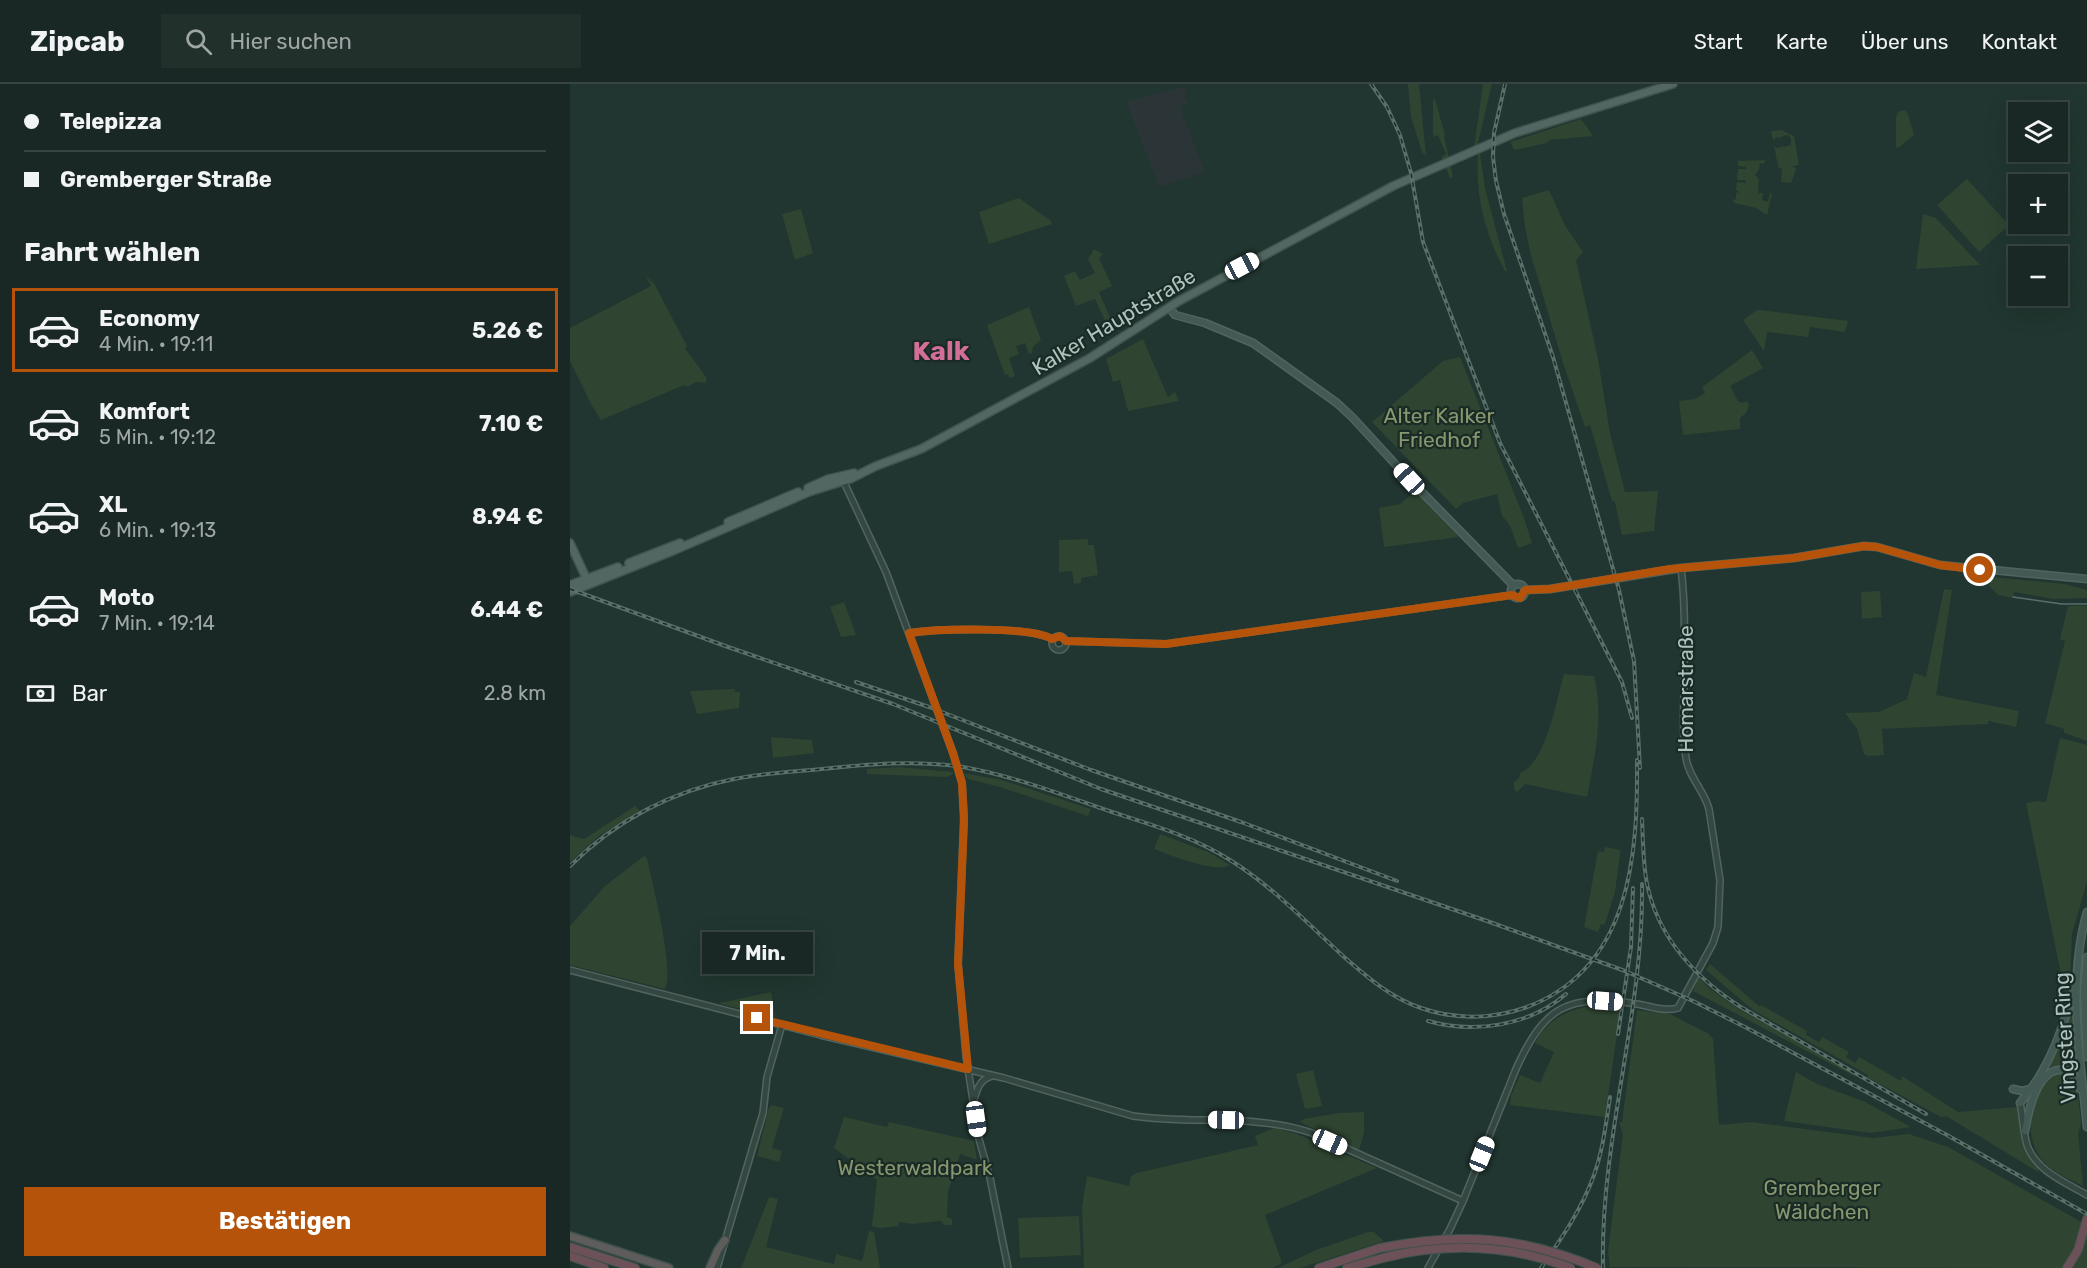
<!DOCTYPE html>
<html lang="de">
<meta charset="utf-8">
<style>
:root{--surface:#192824;--page:#22302c;--text:#f1f3f6;--muted:#9fa6a6;--line:#374441;--accent:#b45309}
body{margin:0;font-family:Rubik,sans-serif;background:var(--page);color:var(--text);height:100vh;display:flex;flex-direction:column;font-size:22px;white-space:nowrap}
*{box-sizing:border-box;margin:0}
p{font-size:20px;color:var(--muted)}
.icon{flex:none;width:33px;height:33px;fill:none;stroke:currentColor;stroke-width:2;stroke-linecap:round;stroke-linejoin:round}
.map{position:relative;flex:1;overflow:hidden}
.drawer{display:flex;flex-direction:column;background:var(--surface);width:570px}
.drawer>*{flex:none}
.banner{display:grid;align-content:center;height:132px;padding:0 24px;background:var(--surface)}
.buttons{position:absolute;left:1438px;top:18px;display:grid;gap:12px}
.buttons a{display:grid;place-items:center;width:60px;height:60px;border-radius:0px;background:var(--surface);box-shadow:0 6px 24px #0002,0 0 0 2px var(--line);font-size:30px}
.end{position:absolute;width:27px;height:27px;margin:-14px;border:8px solid #b45309;background:#fff;box-shadow:0 0 0 3px #fff}
.from{border-radius:50%}
.bubble{position:absolute;height:42px;border-radius:0px;background:var(--surface);box-shadow:0 6px 24px #0002,0 0 0 2px var(--line);font-size:20px;font-weight:700;line-height:42px;text-align:center}
.car{position:absolute;width:18px;height:36px;margin:-18px -9px;border-radius:8px;box-shadow:0 0 4px 2px #0007;background:linear-gradient(#fff 24%,#345 0 40%,#fff 0 76%,#345 0 86%,#fff 0)}
.banner b{display:flex;align-items:center;gap:21px;height:57px;font-size:22px}
.banner b+b{border-top:2px solid var(--line)}
.banner i{width:15px;height:15px;background:var(--text)}
ul{padding:0;list-style:none}
li{display:flex;align-items:center;gap:18px;height:84px;margin:0 12px 9px;padding:0 12px;border:3px solid transparent;border-radius:0px}
li div{flex:1}
li b{display:block;font-size:22px}
li em{font-style:normal;font-weight:700}
li.active{border-color:var(--accent)}
li>.icon{width:54px;height:54px;stroke-width:1.5}
h2{padding:0 24px;font-size:27px;line-height:72px}
.pay{display:flex;align-items:center;gap:15px;height:66px;padding:0 24px;font-size:22px}
.pay p{margin-inline-start:auto}
.primary-button{display:flex;gap:12px;margin-top:auto;padding:12px 24px}
.primary-button a{flex:1;height:69px;border-radius:0px;background:var(--accent);color:#fff;font-size:24px;font-weight:700;line-height:69px;text-align:center}
header{display:flex;align-items:center;gap:36px;box-sizing:border-box;height:84px;padding:0 30px;background:var(--surface);border-bottom:2px solid var(--line)}
header strong{font-size:28px}
nav{display:flex;gap:33px;margin-inline-start:auto;font-size:21px}
.search{width:420px;height:54px;background:var(--page);display:flex;align-items:center;gap:15px;box-sizing:border-box;padding:0 21px;border-radius:0px;color:var(--muted);font-size:22px}
main{display:flex;flex:1;min-height:0}
.map>svg:first-child{display:block}
.medical{fill:#2b3538}
.green{fill:#2f4431}
.lines{fill:none;stroke-linecap:round;stroke-linejoin:round}
.tertiary-casing{stroke:#51645f;stroke-width:8}
.secondary-casing{stroke:#51645f;stroke-width:9}
.primary-casing{stroke:#40534e;stroke-width:10}
.trunk-casing{stroke:#3e514c;stroke-width:10}
.motorway-casing{stroke:#3e514c;stroke-width:10}
.tertiary{stroke:#344741;stroke-width:5}
.secondary{stroke:#425954;stroke-width:6}
.primary{stroke:#526761;stroke-width:7}
.trunk{stroke:#5f5c5c;stroke-width:7}
.motorway{stroke:#6c5158;stroke-width:8}
.tram{stroke:#587069;stroke-width:1.5}
.rail-casing{stroke:#587069;stroke-width:4}
.rail{stroke:#1a2b26;stroke-width:1.5;stroke-dasharray:4.5;stroke-linecap:butt}
.motorway-bridge-casing{stroke:#3e514c;stroke-width:10;stroke-linecap:butt}
.motorway-bridge{stroke:#6c5158;stroke-width:8}
.route{stroke:#b45309;stroke-width:8}
.labels{text-anchor:middle;stroke-width:4.5;stroke-linejoin:round;paint-order:stroke}
.street-label{font-size:21px;fill:#aec3be;stroke:#1a2b26}
.park-label{font-size:21px;fill:#88976f;stroke:#1a2b26}
.district-label{font-size:27px;font-weight:bold;fill:#d36e99;stroke:#1a2b26}
</style>
<header>
<strong>Zipcab</strong>
<div class="search"><svg class="icon" aria-label="search" viewBox="0 0 24 24"><circle cx="10" cy="10" r="6"/><path d="M15 15l6 6"/></svg>Hier suchen</div>
<nav><a>Start</a><a>Karte</a><a>Über uns</a><a>Kontakt</a></nav>
</header>
<main>
<section class="drawer">
<div class="banner">
<b><i class="from"></i>Telepizza</b>
<b><i></i>Gremberger Straße</b>
</div>
<h2>Fahrt wählen</h2>
<ul>
<li class="active"><svg class="icon" aria-label="car" viewBox="0 0 24 24"><path d="M5 17H2v-5l4-1 3-4h7l3 4 3 1v5h-3M9 17h6M6 11h13"/><circle cx="7" cy="17" r="2"/><circle cx="17" cy="17" r="2"/></svg><div><b>Economy</b><p>4 Min. · 19:11</p></div><em>5.26 €</em></li>
<li><svg class="icon" aria-label="car" viewBox="0 0 24 24"><path d="M5 17H2v-5l4-1 3-4h7l3 4 3 1v5h-3M9 17h6M6 11h13"/><circle cx="7" cy="17" r="2"/><circle cx="17" cy="17" r="2"/></svg><div><b>Komfort</b><p>5 Min. · 19:12</p></div><em>7.10 €</em></li>
<li><svg class="icon" aria-label="car" viewBox="0 0 24 24"><path d="M5 17H2v-5l4-1 3-4h7l3 4 3 1v5h-3M9 17h6M6 11h13"/><circle cx="7" cy="17" r="2"/><circle cx="17" cy="17" r="2"/></svg><div><b>XL</b><p>6 Min. · 19:13</p></div><em>8.94 €</em></li>
<li><svg class="icon" aria-label="car" viewBox="0 0 24 24"><path d="M5 17H2v-5l4-1 3-4h7l3 4 3 1v5h-3M9 17h6M6 11h13"/><circle cx="7" cy="17" r="2"/><circle cx="17" cy="17" r="2"/></svg><div><b>Moto</b><p>7 Min. · 19:14</p></div><em>6.44 €</em></li>
</ul>
<div class="pay"><svg class="icon" aria-label="cash" viewBox="0 0 24 24"><path d="M3 7h18v10H3z"/><circle cx="12" cy="12" r="2"/></svg>Bar<p>2.8 km</p></div>
<div class="primary-button"><a>Bestätigen</a></div>
</section>
<div class="map">
<svg width="1517" height="1184" viewBox="0 0 1517 1184">
<rect width="100%" height="100%" fill="#213630"/>
<path class="medical" d="M615,3L616,11L614,12L618,20L610,23L635,88L589,103L556,17Z"/>
<path class="green" d="M838,0H849L856,72L852,68L841,33Z
M913,0H922L907,63L904,64Z
M865,15L875,51L874,52L883,93L880,94L871,73L876,70L868,51L863,53V16Z
M1335,26L1338,30L1344,51L1328,64L1326,62V33L1329,27Z
M1011,35L1023,52L980,56L977,59L944,66L940,58Z
M1211,46L1224,52L1229,81L1219,83H1225L1226,85L1221,99L1211,98L1212,85L1208,83L1204,61L1207,64L1212,63V60L1213,63L1221,61V54L1218,51L1211,53V56L1209,53L1205,54L1204,57L1201,49L1202,47Z
M908,70H910L915,104L937,187H935C915,150 905,112 908,70Z
M1196,76L1193,80L1190,79L1189,85L1185,91L1189,95L1188,111L1189,109H1193L1192,116L1198,118L1200,109L1202,110L1197,131L1186,124L1164,119L1163,116L1166,115V109L1169,108L1166,106L1167,98L1176,99L1175,96H1167L1168,85H1176V83L1168,82V77Z
M1397,95L1439,141L1409,168L1367,121Z
M979,106L996,143L1013,168L1006,176L1028,275L1040,349L1055,408L1088,407L1084,447L1052,451L1045,418L1042,417L1020,341L1015,343L993,279L960,168L955,143L952,114Z
M449,114L481,137L482,140L419,160L409,128Z
M231,125L243,169L225,176L212,130Z
M1353,130L1366,134L1410,181L1346,185Z
M524,165L533,170L529,174L542,202L529,208L542,238L537,241L525,215L506,222L494,192L505,187L510,196L525,189L518,175Z
M78,188L117,262L115,264L136,293V299L126,298L117,303L114,301L31,336L21,320L0,277V244L81,202L75,190L84,201Z
M459,223L471,256L463,263L462,269L459,270L455,259L446,262L449,270L439,274L445,292L439,294L438,290L435,291L417,241Z
M1187,226H1189L1278,237L1275,248L1240,243L1238,253L1197,248L1194,267L1173,236Z
M573,255L598,313L605,308L609,317L558,327L550,296L543,298L536,275Z
M1182,266L1193,284L1160,302L1168,317L1172,319L1177,317L1179,321L1176,329L1170,334V345L1113,351L1109,317L1125,315L1135,309L1132,303Z
M890,273L954,434L962,459L948,464C943,451 942,441 932,432L927,410L893,419L886,425L802,338L873,277Z
M845,407L889,453L814,463L809,424L830,420Z
M518,455V461H524L528,491L511,494V499L504,500L502,487L489,488V456Z
M1422,493L1495,500L1517,506V514L1484,515L1444,508L1443,514L1428,511L1419,502Z
M1374,505L1382,506L1366,611L1449,627L1446,643L1418,637V640L1312,645L1314,671L1297,672L1294,670L1287,645L1275,629L1309,628L1337,615L1344,589L1356,593Z
M1310,507L1312,533L1292,535L1291,508Z
M274,518L286,551L271,553L260,523Z
M1498,522H1517V657L1494,649V645L1475,639L1495,557L1490,555Z
M994,590L1024,592C1034,633 1025,672 1017,713L955,700L947,708L944,705V698L949,694L950,689C977,678 986,616 994,590Z
M165,605V608H170L169,624L127,630L120,607Z
M201,653L242,656L244,669L203,674Z
M1490,654L1517,661V797L1502,850L1500,898L1496,915L1456,719L1467,717L1476,718Z
M329,683L383,688V690L377,693L297,690V685Z
M393,689L432,696L521,725L518,732L430,703L398,695Z
M65,722L70,727L29,752L0,778V751L14,755Z
M590,750L638,768L660,781C647,790 600,771 584,765Z
M1035,763L1050,766V770L1045,808L1035,840H1031L1028,848L1014,843L1028,767L1034,768Z
M74,772L77,774C82,799 105,886 95,905L0,881V842L35,802Z
M1140,880L1190,923L1191,921L1237,947L1236,951L1249,958L1252,953L1279,968L1276,973L1285,979L1289,973L1331,997L1332,992L1388,1028L1447,1023C1457,1048 1450,1060 1469,1085L1468,1088L1376,1032L1371,1033L1297,993L1298,991L1183,926L1136,886Z
M1128,893L1139,904L1167,924L1285,990L1284,992L1123,907Z
M201,908L205,933L150,920V919Z
M1503,918L1508,990L1506,991L1497,984L1483,985L1480,982L1497,939Z
M1031,921L1051,923L1035,1033L940,1021L941,1012L950,991L970,999L984,968L965,959C977,934 1005,922 1031,921Z
M1067,926L1100,930L1139,950L1143,955L1149,1041L1181,1038L1303,1054L1339,1050L1378,1063L1517,1141V1184L1040,1183L1038,1167L1053,1050L1049,1038H1052Z
M743,986L752,1022L735,1025L726,990Z
M1490,987L1501,991L1507,1002L1511,1040L1508,1050L1513,1102C1500,1095 1483,1089 1473,1077C1451,1052 1459,1002 1490,987Z
M1226,988L1247,1000L1295,1018L1341,1043L1301,1049L1214,1037Z
M202,1021L214,1024L202,1064L212,1067L209,1078L187,1072L199,1023Z
M794,1028V1049L789,1066L730,1038L734,1035L769,1029Z
M274,1033L317,1043L319,1038L404,1057L407,1076L390,1070L378,1108L377,1133L382,1135V1141H374L371,1137L342,1140L329,1138L328,1142L310,1144L302,1142L307,1096L264,1064Z
M704,1044L727,1050L807,1084L695,1131L712,1179L703,1184H514L512,1123L517,1092L559,1102L561,1092L567,1089L688,1061L685,1052Z
M199,1113L208,1115L196,1163L264,1180L266,1170L292,1177L299,1147L304,1148L310,1184H171Z
M509,1132L511,1171L450,1174L448,1134Z
M798,1148H804L814,1157L730,1184H708L746,1166Z"/>
<g class="lines">
<g class="tertiary-casing">
<path id="tertiary" d="M272,394L316,488L383,669L392,699L394,731L388,880L396,972L409,1055L420,1094L438,1184
M339,549C368,545 459,542 482,555
M482 559a7 7 0 1 1 14 0a7 7 0 1 1-14 0Z
M496,557L596,560L942,511
M0,886L250,951L434,994L563,1032C623,1041 683,1029 742,1049L893,1117
M404,1016C407,1005 410,995 422,992
M1450,1019C1453,1033 1453,1047 1457,1061C1466,1087 1495,1098 1517,1111
M147,1184L187,1049L193,1029L197,993L212,941
M858,1184L880,1145L893,1117L946,985C975,921 998,910 1067,920C1079,922 1095,928 1108,924L1143,859L1148,843L1150,796L1139,725C1134,706 1119,694 1116,674C1112,652 1114,628 1114,605C1114,564 1116,524 1111,484"/>
</g>
<g class="secondary-casing">
<path id="secondary" d="M599,223L605,231L635,239L683,259L767,319L783,334L839,395L943,501
M941 507a7 7 0 1 1 14 0a7 7 0 1 1-14 0Z
M955,506L980,505L1111,484L1224,474L1294,462L1307,463L1370,481L1517,495
M1517,828C1497,898 1510,973 1517,1043
M1517,873L1514,909L1517,973
M1443,1005L1452,1007L1461,1005
M1450,1019C1480,984 1493,944 1505,901
M1455,1047C1458,1028 1467,984 1492,986C1504,986 1507,996 1510,1005"/>
</g>
<g class="primary-casing">
<path id="primary" d="M238,404L258,395L284,389
M158,438L228,408
M0,459L18,498
M59,479L110,459
M0,501L48,483
M0,508L105,466L239,408L280,395L306,382L351,365L520,274L609,217L823,102L945,49L1103,0"/>
</g>
<g class="trunk-casing">
<path id="trunk" d="M0,1152L99,1184
M140,1184L148,1166L155,1156"/>
</g>
<g class="motorway-casing">
<path id="motorway" d="M0,1163L65,1184
M0,1172L34,1184
M749,1184L810,1164
M777,1184L813,1174
M1497,1184L1508,1166L1517,1135"/>
</g>
<use href="#tertiary" class="tertiary"/>
<use href="#secondary" class="secondary"/>
<use href="#primary" class="primary"/>
<use href="#trunk" class="trunk"/>
<use href="#motorway" class="motorway"/>
<path class="tram" d="M1443,513L1492,520H1517"/>
<g class="rail-casing">
<path id="rail" d="M801,0L817,23L830,51L841,89L853,158L930,359L1052,598L1062,634
M935,0L924,49L923,73L926,97L934,130L983,273L1049,506L1064,577L1070,684
M0,505L158,563L323,620L531,705L917,837L1055,887L1123,917L1175,943L1377,1051L1517,1130
M286,598L359,623L521,686L671,738L827,797
M1072,735C1073,757 1073,779 1077,800C1088,853 1125,893 1169,922L1356,1030
M0,782C45,737 102,707 164,695C193,689 223,688 252,685C299,680 346,676 393,683C444,692 493,711 542,728C582,741 624,753 660,776C702,802 737,839 773,872C797,893 821,914 851,924C886,936 923,935 957,923C1061,884 1068,771 1067,676
M858,937C904,950 959,942 996,910
M1048,950L1061,863L1063,804
M971,1184C991,1155 1012,1125 1024,1091C1033,1066 1036,1039 1040,1013
M1033,1184C1030,1055 1074,928 1072,800"/>
</g>
<use href="#rail" class="rail"/>
<g class="motorway-bridge-casing">
<path id="motorway-bridge" d="M810,1164C890,1148 951,1152 1027,1184
M813,1174C876,1158 940,1161 1001,1184"/>
</g>
<use href="#motorway-bridge" class="motorway-bridge"/>
</g>
<g class="lines">
<path class="route" d="M187,934L398,985L388,880L394,738L392,699L383,669L339,549C367,545 460,542 482,555L490,552L496,557L596,560L942,511L950,514L955,506L980,505L1100,485L1224,474L1294,462L1307,463L1370,481L1410,486"/>
</g>
<g class="labels">
<g class="street-label">
<text transform="translate(544 238) rotate(-31)" y="7">Kalker Hauptstraße</text>
<text transform="translate(1116 605) rotate(-90)" y="7">Homarstraße</text>
<text transform="translate(1495 954) rotate(-93)" y="7">Vingster Ring</text>
</g>
<g class="park-label">
<text x="869" y="339">Alter Kalker<tspan x="869" dy="24">Friedhof</tspan></text>
<text x="345" y="1091">Westerwaldpark</text>
<text x="1252" y="1111">Gremberger<tspan x="1252" dy="24">Wäldchen</tspan></text>
</g>
<g class="district-label">
<text x="371" y="276">Kalk</text>
</g>
</g>
</svg>
<div class="buttons">
<a><svg class="icon" aria-label="layers" viewBox="0 0 24 24"><path d="M12 4l9 5-9 5-9-5zM3 14l9 5 9-5"/></svg></a>
<a>+</a>
<a>−</a>
</div>
<i class="end from" style="left:1410px;top:486px"></i>
<i class="end" style="left:187px;top:934px"></i>
<div class="bubble" style="left:132px;top:848px;width:111px">7 Min.</div>
<i class="car" style="left:672px;top:182px;rotate:62deg"></i>
<i class="car" style="left:839px;top:395px;rotate:317deg"></i>
<i class="car" style="left:1035px;top:917px;rotate:94deg"></i>
<i class="car" style="left:406px;top:1035px;rotate:172deg"></i>
<i class="car" style="left:656px;top:1036px;rotate:271deg"></i>
<i class="car" style="left:760px;top:1058px;rotate:114deg"></i>
<i class="car" style="left:912px;top:1070px;rotate:22deg"></i>
</div>
</main>
